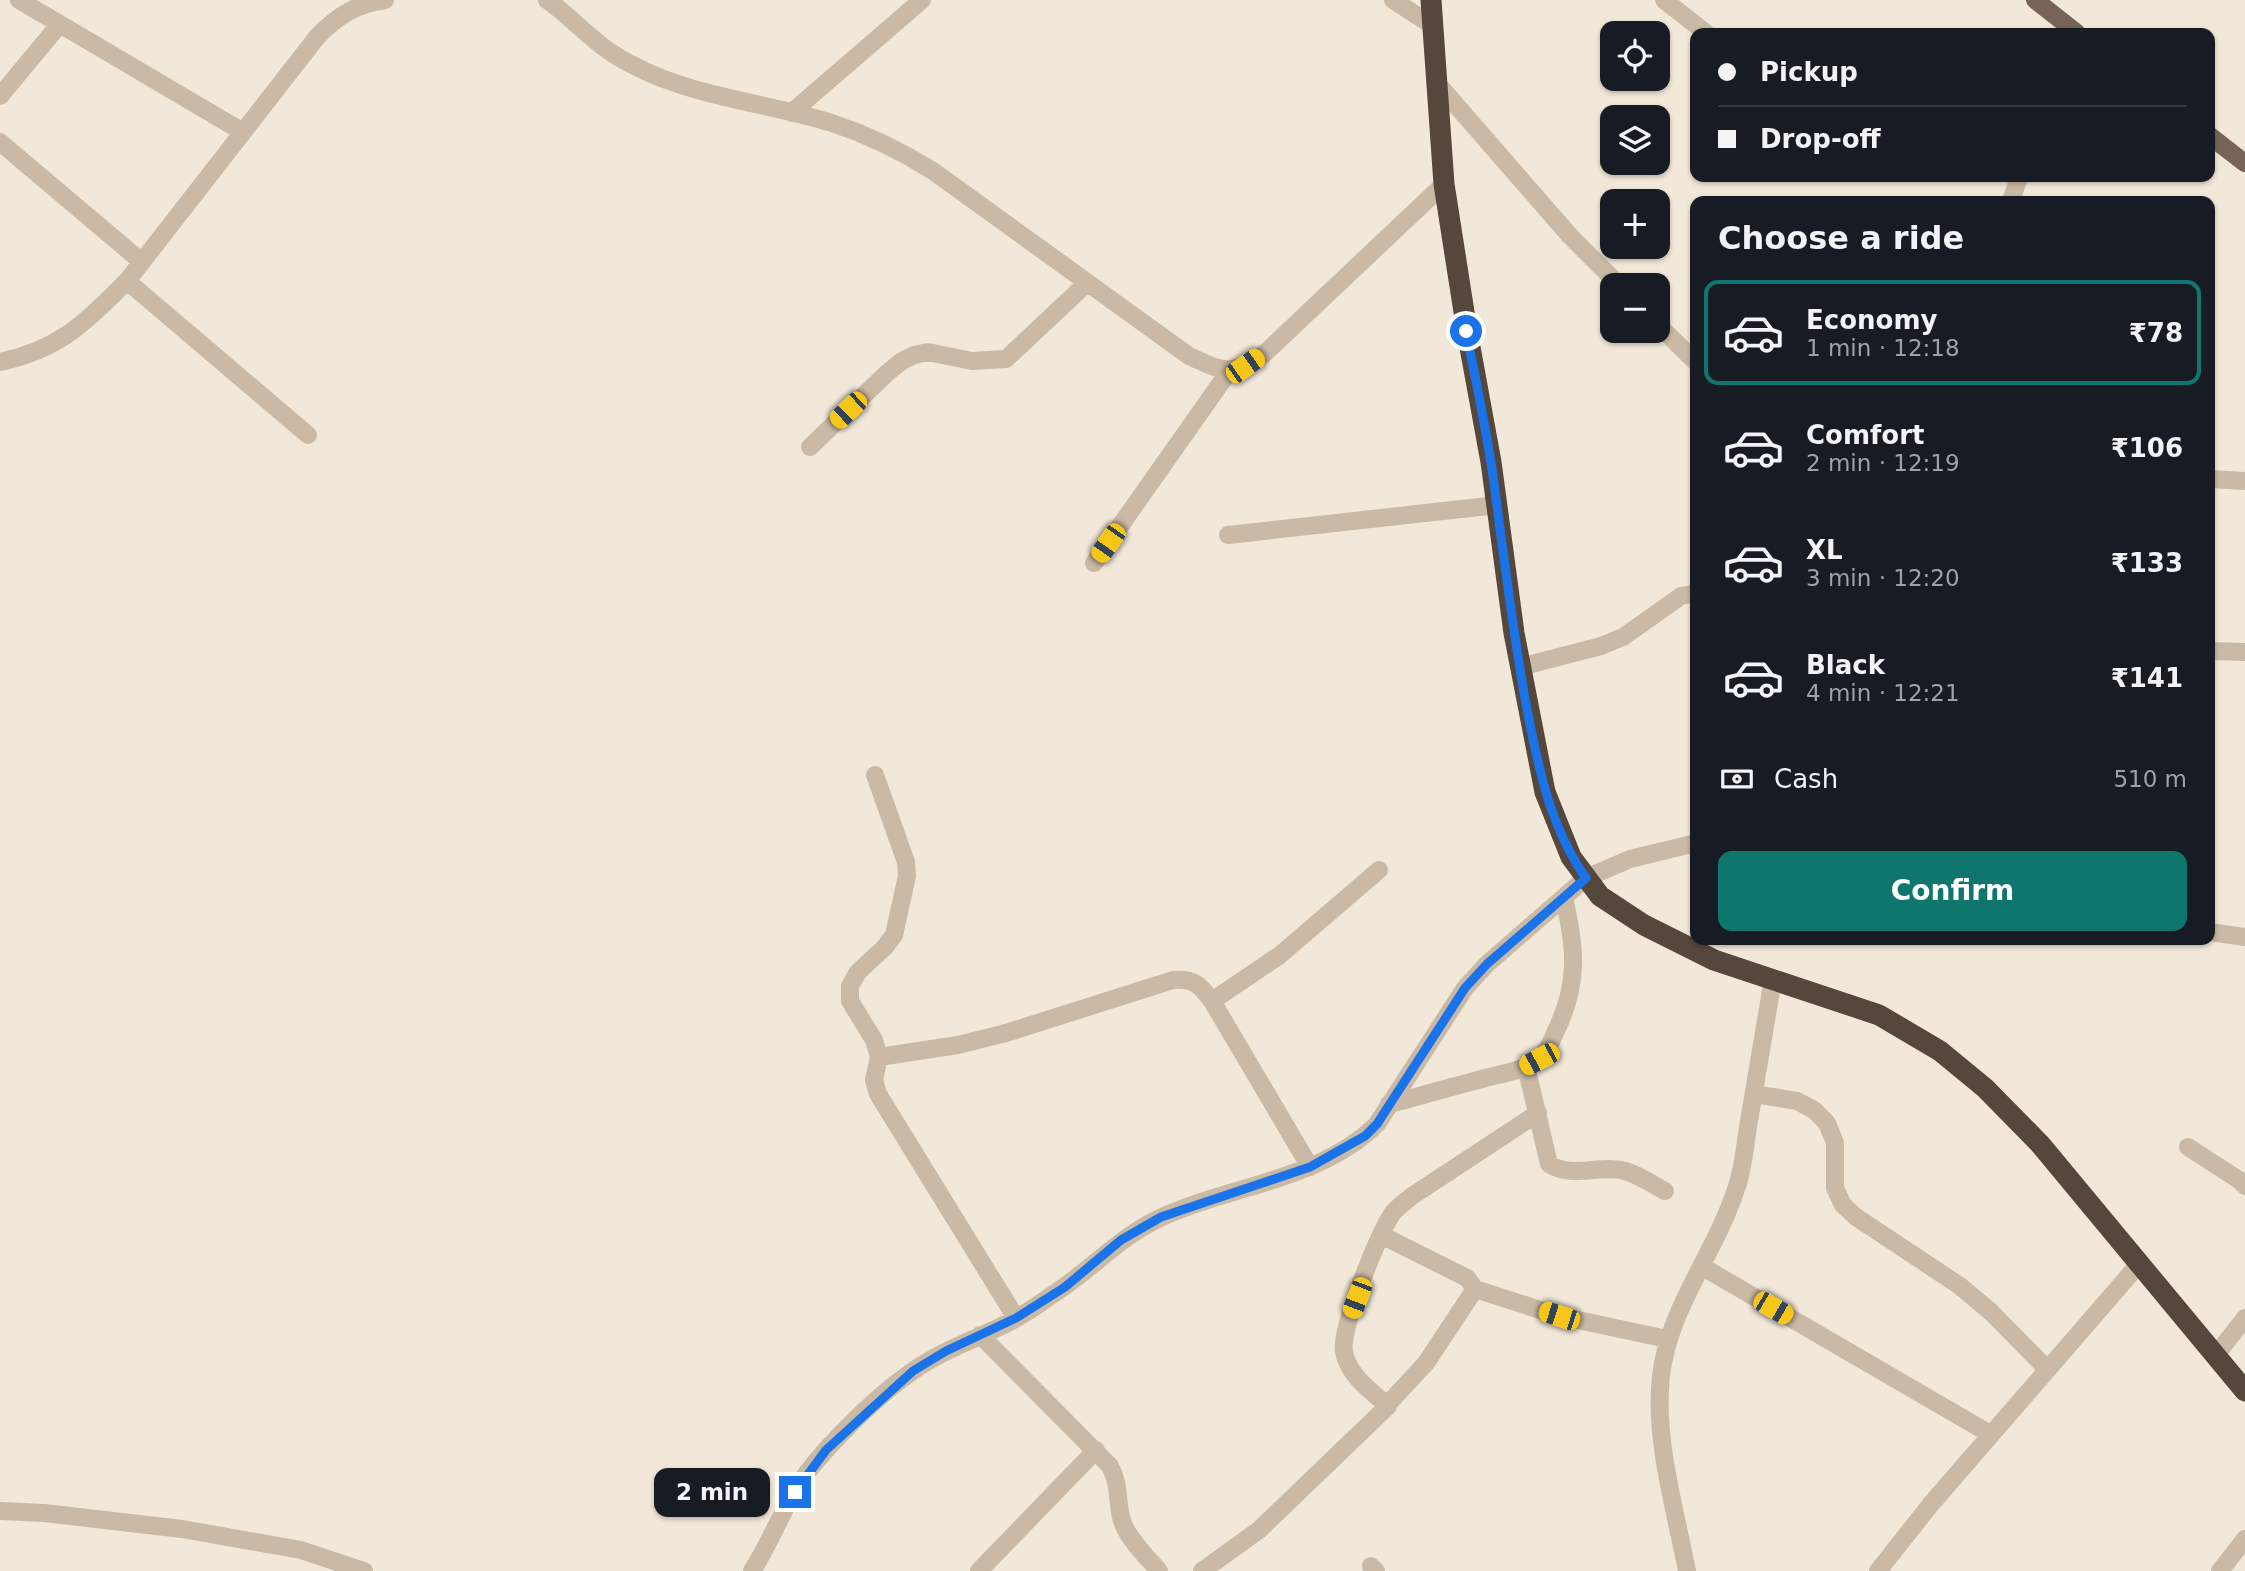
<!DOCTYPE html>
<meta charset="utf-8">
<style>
:root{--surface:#171b24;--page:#242831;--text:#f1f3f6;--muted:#9ea1a6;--line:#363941;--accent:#0f766e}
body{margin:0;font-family:"DejaVu Sans",sans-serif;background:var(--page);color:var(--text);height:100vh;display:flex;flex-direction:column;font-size:26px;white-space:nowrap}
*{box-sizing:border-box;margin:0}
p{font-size:23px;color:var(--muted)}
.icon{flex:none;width:38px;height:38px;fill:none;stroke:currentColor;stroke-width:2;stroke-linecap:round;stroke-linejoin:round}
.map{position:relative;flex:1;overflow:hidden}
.drawer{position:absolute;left:1690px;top:196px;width:525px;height:749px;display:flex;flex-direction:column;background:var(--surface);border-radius:14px;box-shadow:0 2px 5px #0004}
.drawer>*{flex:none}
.guide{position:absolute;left:1690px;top:28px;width:525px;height:154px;border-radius:14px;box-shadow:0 2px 5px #0004;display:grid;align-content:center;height:154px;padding:0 28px;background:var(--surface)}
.controls{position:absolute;left:1600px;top:21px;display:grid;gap:14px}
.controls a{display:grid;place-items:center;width:70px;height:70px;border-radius:14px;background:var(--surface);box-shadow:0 2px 5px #0004;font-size:35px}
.end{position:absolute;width:32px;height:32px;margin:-16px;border:9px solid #1a73e8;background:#fff;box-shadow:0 0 0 4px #fff}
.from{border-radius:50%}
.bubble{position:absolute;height:49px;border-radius:14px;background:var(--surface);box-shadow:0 2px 5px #0004;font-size:23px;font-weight:700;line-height:49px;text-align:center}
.car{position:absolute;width:21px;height:42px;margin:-21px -10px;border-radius:9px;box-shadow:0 0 5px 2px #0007;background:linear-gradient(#f5c518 24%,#345 0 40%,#f5c518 0 76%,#345 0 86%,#f5c518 0)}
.guide b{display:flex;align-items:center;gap:24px;height:66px;font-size:26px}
.guide b+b{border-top:2px solid var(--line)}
.guide i{width:18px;height:18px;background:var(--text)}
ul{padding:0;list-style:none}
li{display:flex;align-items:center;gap:21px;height:105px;margin:0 14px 10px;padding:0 14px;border:4px solid transparent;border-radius:14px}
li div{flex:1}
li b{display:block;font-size:26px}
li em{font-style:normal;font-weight:700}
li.active{border-color:var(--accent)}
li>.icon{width:63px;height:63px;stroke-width:1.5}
h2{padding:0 28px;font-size:32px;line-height:84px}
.pay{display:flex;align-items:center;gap:18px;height:77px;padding:0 28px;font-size:26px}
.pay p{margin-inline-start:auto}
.cta{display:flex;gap:14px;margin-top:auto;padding:14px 28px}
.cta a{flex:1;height:80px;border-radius:14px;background:var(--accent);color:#fff;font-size:28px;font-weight:700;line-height:80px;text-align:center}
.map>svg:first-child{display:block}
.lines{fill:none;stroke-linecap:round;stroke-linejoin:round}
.minor{stroke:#cab9a4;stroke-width:18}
.major{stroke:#786457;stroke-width:18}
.highway{stroke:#56473d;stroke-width:21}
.route{stroke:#1a73e8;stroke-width:9}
</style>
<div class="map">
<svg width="2245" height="1571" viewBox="0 0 2245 1571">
<rect width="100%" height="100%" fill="#f2e8d9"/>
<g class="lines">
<path class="minor" d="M19,0L243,132
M547,0C565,12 579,28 596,41C613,56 635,67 656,76C713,99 774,105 832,123C869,135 901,151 933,171L1189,356C1224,372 1231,376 1264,354L1444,184
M1393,0L1433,26
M1664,0L1706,33
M1436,82L1570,236L1619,285
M0,96L59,25
M791,113L922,0
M0,142L142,262
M2011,201L2019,177
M127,281L308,435
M1657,324L1696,362
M0,362C61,349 84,323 127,281L317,37C337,16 356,4 385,0
M810,447L887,373L902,361L914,355L928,352L972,361L1006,359L1087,283
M2210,479L2245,481
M1228,535L1497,505
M1094,563L1230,370
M2210,651L2245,652
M1520,667L1601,646L1623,637L1681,596L1692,594L1696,595
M875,775L906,862L907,876L894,935L885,947L858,972L850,986V1001L874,1040L879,1057L874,1080L878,1094L1016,1318
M2210,932L2245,937
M1212,1001L1280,955L1379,870
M879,1057L958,1045L1006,1033L1173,980C1194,978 1200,985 1212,1001L1310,1167
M1526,1066L1549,1164C1572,1179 1600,1164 1625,1171C1639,1175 1652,1184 1665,1191
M1754,1094L1797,1101L1814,1110L1827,1123L1835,1143V1188L1843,1205L1856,1217L1960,1286L1991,1312L2047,1369
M1389,1104C1420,1096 1451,1087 1482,1079C1500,1074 1523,1071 1538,1060C1546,1054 1551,1043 1555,1033C1579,984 1576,949 1564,898
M2188,1147L2239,1180L2245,1186
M1381,1235L1467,1278L1475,1289L1426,1363L1387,1405
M1701,1266L1990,1434
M1475,1289L1559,1316L1667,1339
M980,1335L1110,1466C1122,1488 1115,1506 1124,1526C1132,1543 1147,1557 1159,1571
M2215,1356L2245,1318
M0,1511L44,1513L182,1529L301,1550L364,1571
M1371,1566L1376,1571
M752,1571C772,1540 784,1504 806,1474C831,1441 879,1394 913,1371C945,1348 983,1337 1017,1318C1029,1311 1041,1303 1052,1295C1090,1271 1119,1237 1160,1218C1228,1186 1321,1180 1377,1124L1465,988L1487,964L1586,878L1630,859L1696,843
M979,1571L1096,1450
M1202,1571L1259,1530L1388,1406C1372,1392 1348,1375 1344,1352C1340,1328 1378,1236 1392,1214C1397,1207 1405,1202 1412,1196L1538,1113
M1687,1571C1675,1508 1654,1440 1661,1376C1669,1307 1715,1254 1736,1189C1744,1168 1745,1143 1749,1121C1757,1074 1765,1027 1773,979
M1878,1571L1931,1504L2139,1264
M2220,1571L2245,1539"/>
<path class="major" d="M2035,0L2077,33
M2210,136L2245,163"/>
<path class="highway" d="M1431,0L1444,184L1467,331L1491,462L1514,633L1545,792L1571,857L1600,896L1644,925L1714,960L1879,1015L1940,1051L1985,1088L2040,1144L2245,1391"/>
</g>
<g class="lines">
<path class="route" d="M795,1492L826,1450L913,1371L946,1351L1016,1318L1065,1287L1121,1240L1161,1217L1310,1167L1365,1136L1377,1124L1465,988L1487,964L1586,878C1548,825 1536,757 1524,693C1512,623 1503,553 1494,483C1487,432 1476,381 1466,331"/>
</g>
</svg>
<div class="controls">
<a><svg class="icon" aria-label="locate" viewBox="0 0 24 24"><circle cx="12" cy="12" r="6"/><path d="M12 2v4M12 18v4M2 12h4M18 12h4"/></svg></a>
<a><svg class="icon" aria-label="layers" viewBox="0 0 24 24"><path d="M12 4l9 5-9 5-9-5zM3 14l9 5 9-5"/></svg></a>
<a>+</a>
<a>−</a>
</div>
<i class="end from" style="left:1466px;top:331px"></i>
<i class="end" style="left:795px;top:1492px"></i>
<div class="bubble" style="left:654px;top:1468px;width:116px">2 min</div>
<i class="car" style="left:1245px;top:366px;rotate:55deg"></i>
<i class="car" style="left:848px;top:410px;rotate:226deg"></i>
<i class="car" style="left:1108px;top:543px;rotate:215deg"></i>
<i class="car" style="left:1539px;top:1059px;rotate:242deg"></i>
<i class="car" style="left:1357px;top:1298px;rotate:201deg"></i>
<i class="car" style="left:1773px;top:1308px;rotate:120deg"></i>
<i class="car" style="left:1559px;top:1316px;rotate:288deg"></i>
<div class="guide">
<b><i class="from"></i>Pickup</b>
<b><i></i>Drop-off</b>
</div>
<section class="drawer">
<h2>Choose a ride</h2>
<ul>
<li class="active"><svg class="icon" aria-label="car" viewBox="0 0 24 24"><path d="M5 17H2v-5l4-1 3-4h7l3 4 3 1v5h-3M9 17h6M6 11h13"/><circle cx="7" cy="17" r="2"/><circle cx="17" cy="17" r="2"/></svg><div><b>Economy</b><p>1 min · 12:18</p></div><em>₹78</em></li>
<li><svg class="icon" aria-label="car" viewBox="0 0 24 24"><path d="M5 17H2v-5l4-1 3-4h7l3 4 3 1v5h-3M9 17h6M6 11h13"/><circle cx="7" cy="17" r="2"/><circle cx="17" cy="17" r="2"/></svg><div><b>Comfort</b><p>2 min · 12:19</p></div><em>₹106</em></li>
<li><svg class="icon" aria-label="car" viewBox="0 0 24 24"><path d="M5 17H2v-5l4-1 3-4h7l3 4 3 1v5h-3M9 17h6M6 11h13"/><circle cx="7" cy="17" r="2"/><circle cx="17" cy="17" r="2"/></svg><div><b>XL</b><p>3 min · 12:20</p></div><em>₹133</em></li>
<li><svg class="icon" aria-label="car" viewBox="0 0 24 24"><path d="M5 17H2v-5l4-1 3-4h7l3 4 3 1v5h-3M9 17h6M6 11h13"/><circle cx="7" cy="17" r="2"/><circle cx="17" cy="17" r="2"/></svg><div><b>Black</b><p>4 min · 12:21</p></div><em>₹141</em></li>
</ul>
<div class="pay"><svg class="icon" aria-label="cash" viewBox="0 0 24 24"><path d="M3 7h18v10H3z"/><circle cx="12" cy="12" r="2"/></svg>Cash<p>510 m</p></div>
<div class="cta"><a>Confirm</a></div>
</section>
</div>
